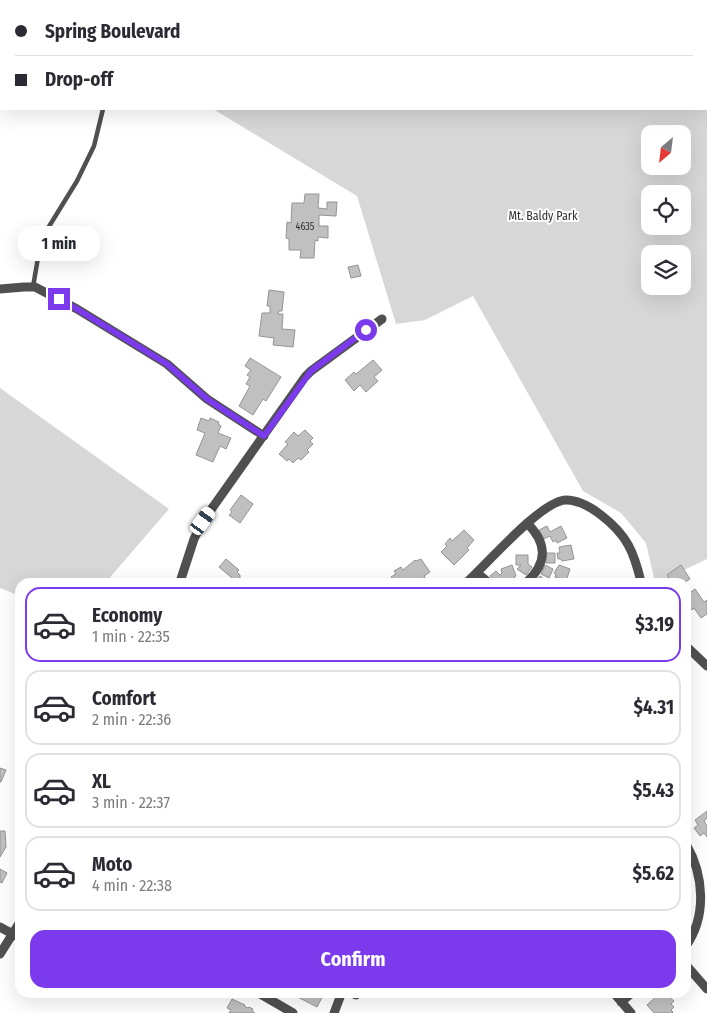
<!DOCTYPE html>
<meta charset="utf-8">
<style>
:root{--surface:#fff;--page:#f2f2f3;--text:#2b2b33;--muted:#7c7c81;--line:#e1e1e2;--accent:#7c3aed}
body{margin:0;font-family:"Fira Sans Condensed",sans-serif;background:var(--page);color:var(--text);height:100vh;display:flex;flex-direction:column;font-size:19px;white-space:nowrap}
*{box-sizing:border-box;margin:0}
p{font-size:16px;color:var(--muted)}
.icon{flex:none;width:28px;height:28px;fill:none;stroke:currentColor;stroke-width:2;stroke-linecap:round;stroke-linejoin:round}
.map{position:relative;flex:1;overflow:hidden}
.sheet{position:absolute;left:15px;top:578px;width:676px;height:420px;display:flex;flex-direction:column;background:var(--surface);border-radius:15px;box-shadow:0 5px 20px #0002}
.sheet>*{flex:none}
.guide{position:absolute;left:0px;top:0px;width:708px;height:110px;box-shadow:0 5px 20px #0002;display:grid;align-content:center;height:110px;padding:0 15px;background:var(--surface)}
.needle{width:32px;rotate:208deg}
.controls{position:absolute;left:641px;top:125px;display:grid;gap:10px}
.controls a{display:grid;place-items:center;width:50px;height:50px;border-radius:10px;background:var(--surface);box-shadow:0 5px 20px #0002;font-size:25px}
.end{position:absolute;width:22px;height:22px;margin:-11px;border:6px solid #7c3aed;background:#fff;box-shadow:0 0 0 2px #fff}
.from{border-radius:50%}
.bubble{position:absolute;height:35px;border-radius:15px;background:var(--surface);box-shadow:0 5px 20px #0002;font-size:16px;font-weight:700;line-height:35px;text-align:center}
.car{position:absolute;width:15px;height:30px;margin:-15px -8px;border-radius:6px;box-shadow:0 0 4px 1px #0007;background:linear-gradient(#fff 24%,#345 0 40%,#fff 0 76%,#345 0 86%,#fff 0)}
.guide b{display:flex;align-items:center;gap:18px;height:48px;font-size:19px}
.guide b+b{border-top:1px solid var(--line)}
.guide i{width:12px;height:12px;background:var(--text)}
ul{padding:9px 0 0;list-style:none}
li{display:flex;align-items:center;gap:15px;height:75px;margin:0 10px 8px;padding:0 5px;border:2px solid var(--line);border-radius:15px}
li div{flex:1}
li b{display:block;font-size:19px}
li em{font-style:normal;font-weight:700}
li.active{border-color:var(--accent)}
li>.icon{width:45px;height:45px;stroke-width:1.5}
.button{display:flex;gap:10px;margin-top:auto;padding:10px 15px}
.button a{flex:1;height:58px;border-radius:15px;background:var(--accent);color:#fff;font-size:20px;font-weight:700;line-height:58px;text-align:center}
.map>svg:first-child{display:block}
.green{fill:#d7d7d7;fill-rule:evenodd}
.building{fill:#c0c0c0;stroke:#949494}
.lines{fill:none;stroke-linecap:round;stroke-linejoin:round}
.lane{stroke:#505050;stroke-width:4.5}
.street{stroke:#505050;stroke-width:9}
.route{stroke:#7c3aed;stroke-width:6}
.labels{text-anchor:middle;stroke-width:4;stroke-linejoin:round;paint-order:stroke}
.number-label{font-size:10px;fill:#303030}
.park-label{font-size:12px;fill:#2e2e2e;stroke:#fff}
</style>
<div class="map">
<svg width="707" height="1013" viewBox="0 0 707 1013">
<rect width="100%" height="100%" fill="#fff"/>
<path class="green" d="M89,0H707V559L659,582H655L646,543L621,513L583,491L473,296L425,320L396,324L357,196L213,109H706V1ZM650,134H682V166H650ZM650,194H682V226H650ZM650,254H682V286H650Z
M0,388L169,509L106,582H20V596L0,588Z"/>
<path class="building" d="M305,194H319L318,208L327,209V202H337L336,216L319,215V226H328V238L318,237V241L315,240L314,258H300L301,250H289V239L286,238L287,222L291,223L292,203H304Z
M358,265L361,276L351,278L348,267Z
M269,290L284,292L282,311H279L278,314H283L282,329L295,330L293,347L273,345L274,338L259,336L262,313H270V306H267Z
M250,358L281,377L266,401L263,399L253,415L239,406L250,386L246,384L250,377L247,375L251,370L245,366Z
M373,360L382,370L374,377L378,381L366,392L360,385L354,391L345,380L354,372L356,374Z
M201,418L209,421L210,418L219,422L218,424L221,426L218,433L231,438L226,449L220,446L213,462L196,455L205,433L197,430Z
M305,430L313,438L310,441L313,444L307,450L309,452L301,460L298,458L293,463L289,459L287,461L279,454L288,444L285,442L294,432L298,436Z
M241,495L253,504L240,523L229,515L232,512L230,510Z
M547,526L550,532L561,526L567,538L557,543L556,540L553,542L550,536L544,539L539,530Z
M464,530L474,540L467,548L469,550L454,565L441,552L447,546L445,544L450,538L452,541Z
M571,545L574,559L562,561L561,559H558L557,553H560L559,547Z
M546,553H555V563H546Z
M516,555H528V564L532,567L526,575L517,569L521,565H516Z
M226,559L239,570L237,572L240,575V580L238,582H227L232,578L219,567Z
M421,559L430,572L424,576L426,579L420,582L418,580L415,582H395L391,577L396,574L394,571L401,567L403,570L415,560L416,561Z
M512,565L516,576L514,577L515,580L509,582L508,579L505,580V578L499,582L497,580L495,581L490,576L496,571L500,575L502,573L501,569Z
M545,565L553,569L549,578L541,574Z
M559,565L570,569L566,581L555,577L556,574L554,573Z
M681,565L690,579L685,582H666L670,580L667,575Z
M540,576L547,581L545,582H535Z
M695,589L704,602L707,600V614L701,618L694,608L692,610L689,606L691,604L688,599L686,600V593L688,594Z
M0,768L6,770L1,782H0Z
M707,811V818L704,821L707,826V837L704,833L700,836L694,828L698,825L695,820Z
M0,831H5L6,847L0,857Z
M0,869L7,873L2,883L0,882Z
M293,992H325L317,1007L292,994Z
M661,992L673,993L669,997L674,1001L671,1004L674,1007L671,1010L673,1012L672,1013H654L647,1005Z
M232,999L245,1005L244,1006L248,1008L249,1007L253,1009L252,1011L255,1013H229L231,1010L227,1008Z"/>
<g class="lines">
<path class="lane" d="M85,0L87,1
M33,287L40,246L45,233L77,181L94,146L103,109"/>
<path class="street" d="M0,289L24,287H35L77,309L167,364L207,399L264,436
M477,573L488,582
M180,582L194,539L203,521L305,377L311,371L382,319
M467,582C486,565 542,500 566,500C578,500 592,508 601,515C627,535 634,552 641,582
M527,582C548,562 547,543 527,523
M686,646L707,666
M686,844C704,875 707,916 686,946
M0,927L20,938
M0,954L20,922
M686,965L707,989
M257,992L293,1013
M350,992L356,995
M613,992L631,1013
M621,1002L633,992
M334,1013L342,992"/>
</g>
<g class="lines">
<path class="route" d="M59,299L77,309L167,364L207,399L264,436L311,371L366,330"/>
</g>
<g class="labels">
<g class="number-label">
<text x="305" y="230">4635</text>
</g>
<g class="park-label">
<text x="543" y="220">Mt. Baldy Park</text>
</g>
</g>
</svg>
<div class="controls">
<a><svg class="needle" viewBox="-14 -14 28 28"><path d="M0-13l5 13h-10z" fill="#e53935"/><path d="M0 13l5-13h-10z" fill="#7c7c81"/></svg></a>
<a><svg class="icon" aria-label="locate" viewBox="0 0 24 24"><circle cx="12" cy="12" r="6"/><path d="M12 2v4M12 18v4M2 12h4M18 12h4"/></svg></a>
<a><svg class="icon" aria-label="layers" viewBox="0 0 24 24"><path d="M12 4l9 5-9 5-9-5zM3 14l9 5 9-5"/></svg></a>
</div>
<i class="end from" style="left:366px;top:330px"></i>
<i class="end" style="left:59px;top:299px"></i>
<div class="bubble" style="left:18px;top:226px;width:82px">1 min</div>
<i class="car" style="left:203px;top:521px;rotate:36deg"></i>
<div class="guide">
<b><i class="from"></i>Spring Boulevard</b>
<b><i></i>Drop-off</b>
</div>
<section class="sheet">
<ul>
<li class="active"><svg class="icon" aria-label="car" viewBox="0 0 24 24"><path d="M5 17H2v-5l4-1 3-4h7l3 4 3 1v5h-3M9 17h6M6 11h13"/><circle cx="7" cy="17" r="2"/><circle cx="17" cy="17" r="2"/></svg><div><b>Economy</b><p>1 min · 22:35</p></div><em>$3.19</em></li>
<li><svg class="icon" aria-label="car" viewBox="0 0 24 24"><path d="M5 17H2v-5l4-1 3-4h7l3 4 3 1v5h-3M9 17h6M6 11h13"/><circle cx="7" cy="17" r="2"/><circle cx="17" cy="17" r="2"/></svg><div><b>Comfort</b><p>2 min · 22:36</p></div><em>$4.31</em></li>
<li><svg class="icon" aria-label="car" viewBox="0 0 24 24"><path d="M5 17H2v-5l4-1 3-4h7l3 4 3 1v5h-3M9 17h6M6 11h13"/><circle cx="7" cy="17" r="2"/><circle cx="17" cy="17" r="2"/></svg><div><b>XL</b><p>3 min · 22:37</p></div><em>$5.43</em></li>
<li><svg class="icon" aria-label="car" viewBox="0 0 24 24"><path d="M5 17H2v-5l4-1 3-4h7l3 4 3 1v5h-3M9 17h6M6 11h13"/><circle cx="7" cy="17" r="2"/><circle cx="17" cy="17" r="2"/></svg><div><b>Moto</b><p>4 min · 22:38</p></div><em>$5.62</em></li>
</ul>
<div class="button"><a>Confirm</a></div>
</section>
</div>
